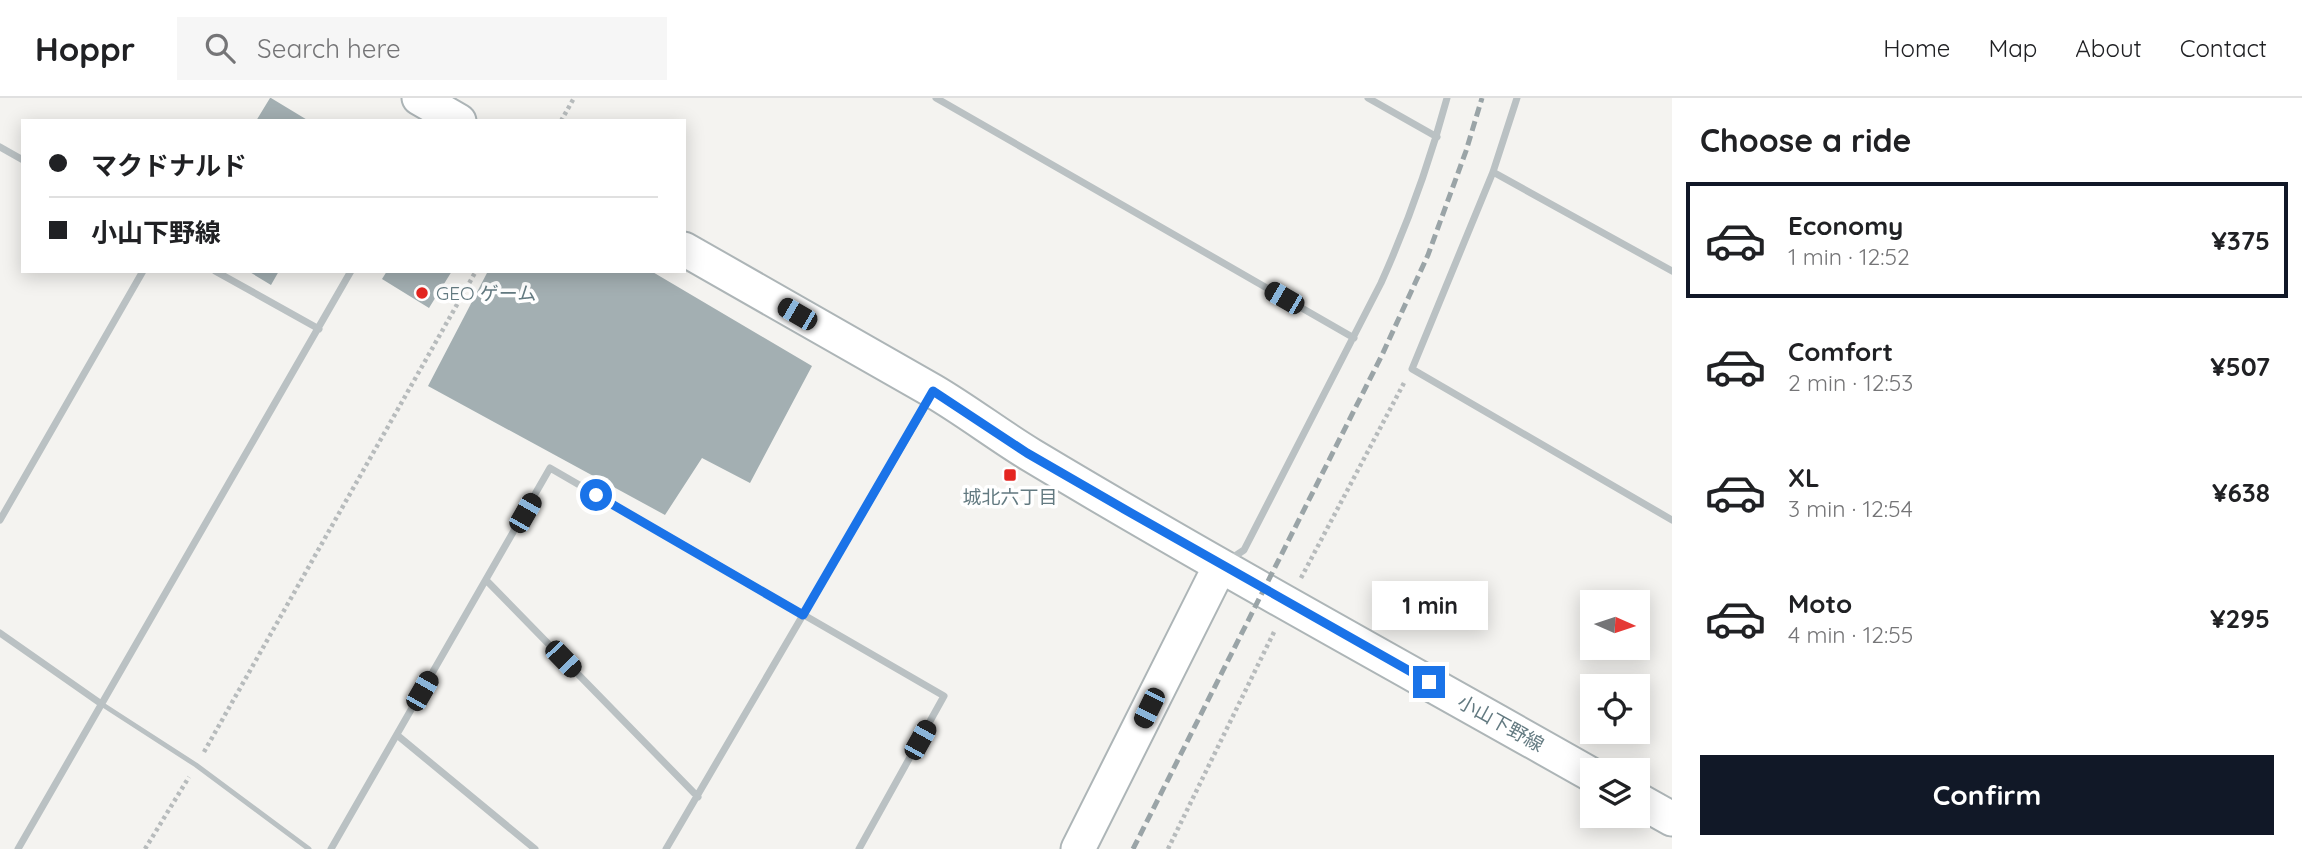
<!DOCTYPE html>
<meta charset="utf-8">
<style>
:root{--surface:#fff;--page:#f6f6f6;--text:#202124;--muted:#757577;--line:#e0e0e0;--accent:#111827}
body{margin:0;font-family:Quicksand,"Noto Sans JP",sans-serif;background:var(--page);color:var(--text);height:100vh;display:flex;flex-direction:column;font-size:26px;white-space:nowrap}
*{box-sizing:border-box;margin:0}
p{font-size:23px;color:var(--muted)}
.icon{flex:none;width:38px;height:38px;fill:none;stroke:currentColor;stroke-width:2;stroke-linecap:round;stroke-linejoin:round}
.map{position:relative;flex:1;overflow:hidden}
.sheet{display:flex;flex-direction:column;background:var(--surface);width:630px}
.sheet>*{flex:none}
.guide{position:absolute;left:21px;top:21px;width:665px;height:154px;border-radius:0px;box-shadow:0 4px 18px #0003;display:grid;align-content:center;height:154px;padding:0 28px;background:var(--surface)}
.needle{width:46px;rotate:93deg}
.fabs{position:absolute;left:1580px;top:492px;display:grid;gap:14px}
.fabs a{display:grid;place-items:center;width:70px;height:70px;border-radius:0px;background:var(--surface);box-shadow:0 4px 18px #0003;font-size:35px}
.end{position:absolute;width:32px;height:32px;margin:-16px;border:9px solid #1a73e8;background:#fff;box-shadow:0 0 0 4px #fff}
.from{border-radius:50%}
.bubble{position:absolute;height:49px;border-radius:0px;background:var(--surface);box-shadow:0 4px 18px #0003;font-size:23px;font-weight:800;line-height:49px;text-align:center}
.car{position:absolute;width:21px;height:42px;margin:-21px -10px;border-radius:9px;box-shadow:0 0 5px 2px #0007;background:linear-gradient(#222 24%,#8ab4d8 0 40%,#222 0 76%,#8ab4d8 0 86%,#222 0)}
.guide b{display:flex;align-items:center;gap:24px;height:66px;font-size:26px}
.guide b+b{border-top:2px solid var(--line)}
.guide i{width:18px;height:18px;background:var(--text)}
ul{padding:0;list-style:none}
li{display:flex;align-items:center;gap:21px;height:116px;margin:0 14px 10px;padding:0 14px;border:4px solid transparent;border-radius:0px}
li div{flex:1}
li b{display:block;font-size:26px}
li em{font-style:normal;font-weight:800}
li.current{border-color:var(--accent)}
li>.icon{width:63px;height:63px;stroke-width:1.5}
h2{padding:0 28px;font-size:32px;line-height:84px}
.action{display:flex;gap:14px;margin-top:auto;padding:14px 28px}
.action a{flex:1;height:80px;border-radius:0px;background:var(--accent);color:#fff;font-size:28px;font-weight:800;line-height:80px;text-align:center}
header{display:flex;align-items:center;gap:42px;box-sizing:border-box;height:98px;padding:0 35px;background:var(--surface);border-bottom:2px solid var(--line)}
header strong{font-size:33px}
nav{display:flex;gap:38px;margin-inline-start:auto;font-size:24px}
.search{width:490px;height:63px;background:var(--page);display:flex;align-items:center;gap:18px;box-sizing:border-box;padding:0 24px;border-radius:0px;color:var(--muted);font-size:26px}
main{display:flex;flex:1;min-height:0}
.map>svg:first-child{display:block}
.building{fill:#a3afb2}
.lines{fill:none;stroke-linecap:round;stroke-linejoin:round}
.secondary-casing{stroke:#adb5b7;stroke-width:37}
.path{stroke:#b7bbbc;stroke-width:4.5;stroke-dasharray:3.5 3.5;stroke-linecap:butt}
.lane{stroke:#bac1c3;stroke-width:5}
.street{stroke:#bac1c3;stroke-width:7}
.secondary{stroke:#fff;stroke-width:33}
.rail{stroke:#9aa4a7;stroke-width:5;stroke-dasharray:10 5;stroke-linecap:butt}
.route{stroke:#1a73e8;stroke-width:9}
.poi-dot{fill:#e42520;stroke:#fff;stroke-width:2.5}
.labels{text-anchor:middle;stroke-width:7;stroke-linejoin:round;paint-order:stroke}
.poi-label{font-size:19px;fill:#637a81;stroke:#fff;text-anchor:start}
.street-label{font-size:19px;fill:#637a81;stroke:#fff}
</style>
<header>
<strong>Hoppr</strong>
<div class="search"><svg class="icon" aria-label="search" viewBox="0 0 24 24"><circle cx="10" cy="10" r="6"/><path d="M15 15l6 6"/></svg>Search here</div>
<nav><a>Home</a><a>Map</a><a>About</a><a>Contact</a></nav>
</header>
<main>
<div class="map">
<svg width="1672" height="751" viewBox="0 0 1672 751">
<rect width="100%" height="100%" fill="#f4f3f0"/>
<path class="building" d="M270,0H271L309,23H256Z
M248,173H279L271,187Z
M387,173H452L429,210L382,181Z
M488,173H651L812,268L750,385L702,360L665,417L428,288Z"/>
<g class="lines">
<g class="secondary-casing">
<path id="secondary" d="M419,0L459,23
M684,151L933,293C967,313 998,337 1031,357C1216,468 1405,571 1592,677
M1638,702L1672,721
M1078,751L1220,468"/>
</g>
<path class="path" d="M561,23L574,0
M1301,480L1405,283
M204,654L476,173
M145,751L189,679
M1168,751L1275,532"/>
<path class="lane" d="M100,605L196,667L309,751"/>
<path class="street" d="M936,0L1354,240
M1368,0L1437,39
M1517,0L1493,74L1412,271L1672,422
M0,49L23,62
M1493,74L1672,173
M215,173L319,231
M0,422L143,173
M1229,462L1244,452L1381,185C1408,125 1430,63 1447,0
M486,482L698,699
M0,535L100,605
M397,637L535,751
M18,751L351,173
M331,751L550,370L944,598L859,751
M666,751L930,300"/>
<use href="#secondary" class="secondary"/>
<path class="rail" d="M1133,751L1382,257L1428,157L1466,53L1482,0"/>
</g>
<g class="lines">
<path class="route" d="M596,397L803,517L933,293L1027,355L1124,411L1429,584"/>
</g>
<g class="poi-dot">
<circle cx="422" cy="195" r="7"/>
<rect x="1003" y="370" width="14" height="14" rx="3.5"/>
</g>
<g class="labels">
<g class="poi-label">
<text x="436" y="202">GEO ゲーム</text>
<text x="1010" y="406" text-anchor="middle">城北六丁目</text>
</g>
<g class="street-label">
<text transform="translate(1501 625) rotate(29)" y="7">小山下野線</text>
</g>
</g>
</svg>
<div class="fabs">
<a><svg class="needle" viewBox="-14 -14 28 28"><path d="M0-13l5 13h-10z" fill="#e53935"/><path d="M0 13l5-13h-10z" fill="#757577"/></svg></a>
<a><svg class="icon" aria-label="locate" viewBox="0 0 24 24"><circle cx="12" cy="12" r="6"/><path d="M12 2v4M12 18v4M2 12h4M18 12h4"/></svg></a>
<a><svg class="icon" aria-label="layers" viewBox="0 0 24 24"><path d="M12 4l9 5-9 5-9-5zM3 14l9 5 9-5"/></svg></a>
</div>
<i class="end from" style="left:596px;top:397px"></i>
<i class="end" style="left:1429px;top:584px"></i>
<div class="bubble" style="left:1372px;top:483px;width:116px">1 min</div>
<i class="car" style="left:1284px;top:200px;rotate:300deg"></i>
<i class="car" style="left:797px;top:216px;rotate:300deg"></i>
<i class="car" style="left:525px;top:415px;rotate:30deg"></i>
<i class="car" style="left:563px;top:561px;rotate:136deg"></i>
<i class="car" style="left:422px;top:593px;rotate:30deg"></i>
<i class="car" style="left:1149px;top:610px;rotate:206deg"></i>
<i class="car" style="left:920px;top:642px;rotate:29deg"></i>
<div class="guide">
<b><i class="from"></i>マクドナルド</b>
<b><i></i>小山下野線</b>
</div>
</div>
<section class="sheet">
<h2>Choose a ride</h2>
<ul>
<li class="current"><svg class="icon" aria-label="car" viewBox="0 0 24 24"><path d="M5 17H2v-5l4-1 3-4h7l3 4 3 1v5h-3M9 17h6M6 11h13"/><circle cx="7" cy="17" r="2"/><circle cx="17" cy="17" r="2"/></svg><div><b>Economy</b><p>1 min · 12:52</p></div><em>¥375</em></li>
<li><svg class="icon" aria-label="car" viewBox="0 0 24 24"><path d="M5 17H2v-5l4-1 3-4h7l3 4 3 1v5h-3M9 17h6M6 11h13"/><circle cx="7" cy="17" r="2"/><circle cx="17" cy="17" r="2"/></svg><div><b>Comfort</b><p>2 min · 12:53</p></div><em>¥507</em></li>
<li><svg class="icon" aria-label="car" viewBox="0 0 24 24"><path d="M5 17H2v-5l4-1 3-4h7l3 4 3 1v5h-3M9 17h6M6 11h13"/><circle cx="7" cy="17" r="2"/><circle cx="17" cy="17" r="2"/></svg><div><b>XL</b><p>3 min · 12:54</p></div><em>¥638</em></li>
<li><svg class="icon" aria-label="car" viewBox="0 0 24 24"><path d="M5 17H2v-5l4-1 3-4h7l3 4 3 1v5h-3M9 17h6M6 11h13"/><circle cx="7" cy="17" r="2"/><circle cx="17" cy="17" r="2"/></svg><div><b>Moto</b><p>4 min · 12:55</p></div><em>¥295</em></li>
</ul>
<div class="action"><a>Confirm</a></div>
</section>
</main>
